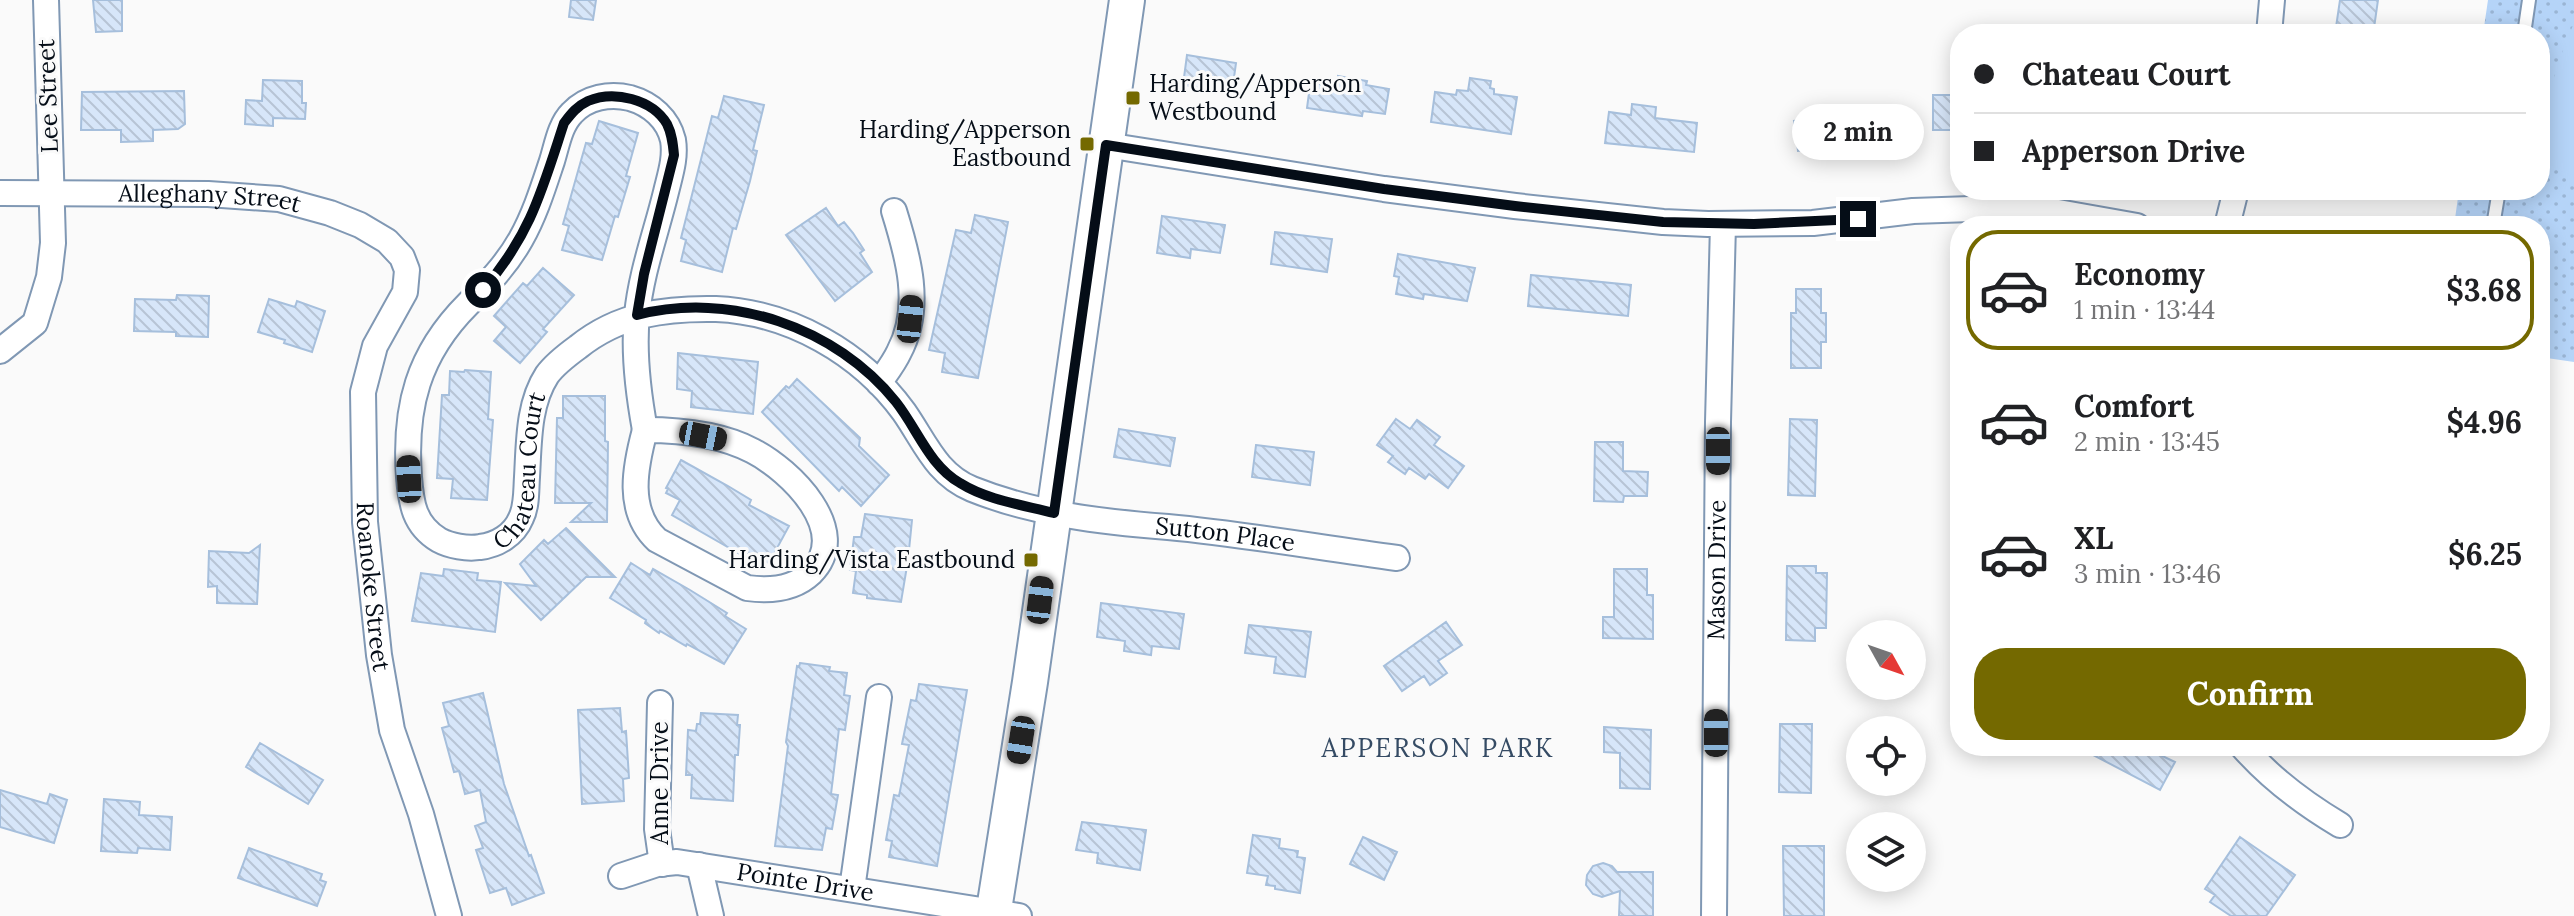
<!DOCTYPE html>
<meta charset="utf-8">
<style>
:root{--surface:#fff;--page:#f6f6f6;--text:#202124;--muted:#757577;--line:#e0e0e0;--accent:#746900}
body{margin:0;font-family:Lora,serif;background:var(--page);color:var(--text);height:100vh;display:flex;flex-direction:column;font-size:30px;white-space:nowrap}
*{box-sizing:border-box;margin:0}
p{font-size:26px;color:var(--muted)}
.icon{flex:none;width:44px;height:44px;fill:none;stroke:currentColor;stroke-width:2;stroke-linecap:round;stroke-linejoin:round}
.map{position:relative;flex:1;overflow:hidden}
.details{position:absolute;left:1950px;top:216px;width:600px;height:540px;display:flex;flex-direction:column;background:var(--surface);border-radius:32px;box-shadow:0 4px 20px #0003}
.details>*{flex:none}
.banner{position:absolute;left:1950px;top:24px;width:600px;height:176px;border-radius:32px;box-shadow:0 4px 20px #0003;display:grid;align-content:center;height:176px;padding:0 24px;background:var(--surface)}
.needle{width:52px;rotate:130deg}
.controls{position:absolute;left:1846px;top:620px;display:grid;gap:16px}
.controls a{display:grid;place-items:center;width:80px;height:80px;border-radius:50%;background:var(--surface);box-shadow:0 4px 20px #0003;font-size:40px}
.end{position:absolute;width:36px;height:36px;margin:-18px;border:10px solid #050d17;background:#fff;box-shadow:0 0 0 4px #fff}
.from{border-radius:50%}
.bubble{position:absolute;height:56px;border-radius:28px;background:var(--surface);box-shadow:0 4px 20px #0003;font-size:26px;font-weight:700;line-height:56px;text-align:center}
.car{position:absolute;width:24px;height:48px;margin:-24px -12px;border-radius:10px;box-shadow:0 0 6px 2px #0007;background:linear-gradient(#222 24%,#8ab4d8 0 40%,#222 0 76%,#8ab4d8 0 86%,#222 0)}
.banner b{display:flex;align-items:center;gap:28px;height:76px;font-size:30px}
.banner b+b{border-top:2px solid var(--line)}
.banner i{width:20px;height:20px;background:var(--text)}
ul{padding:14px 0 0;list-style:none}
li{display:flex;align-items:center;gap:24px;height:120px;margin:0 16px 12px;padding:0 8px;border:4px solid transparent;border-radius:32px}
li div{flex:1}
li b{display:block;font-size:30px}
li em{font-style:normal;font-weight:700}
li.current{border-color:var(--accent)}
li>.icon{width:72px;height:72px;stroke-width:1.5}
.action{display:flex;gap:16px;margin-top:auto;padding:16px 24px}
.action a{flex:1;height:92px;border-radius:32px;background:var(--accent);color:#fff;font-size:32px;font-weight:700;line-height:92px;text-align:center}
.map>svg:first-child{display:block}
.park{fill:url(#park-dots)}
.pitch{fill:#b5d4f8}
.building{fill:url(#building-back-hatch);stroke:#a6bfdc;stroke-width:2}
.lines{fill:none;stroke-linecap:round;stroke-linejoin:round}
.lane-casing{stroke:#8098b4;stroke-width:16}
.street-casing{stroke:#8098b4;stroke-width:28}
.secondary-casing{stroke:#8098b4;stroke-width:38}
.lane{stroke:#fff;stroke-width:12}
.street{stroke:#fff;stroke-width:24}
.secondary{stroke:#fff;stroke-width:34}
.route{stroke:#050d17;stroke-width:10}
.poi-dot{fill:#746900;stroke:#fafafa;stroke-width:3}
.labels{text-anchor:middle;stroke-width:6;stroke-linejoin:round;paint-order:stroke}
.poi-label{font-size:24px;fill:#050d17;stroke:#fafafa;text-anchor:end}
.street-label{font-size:24px;fill:#050d17;stroke:#fafafa}
.neighbourhood-label{font-size:26px;letter-spacing:2px;fill:#354b64;stroke:#fafafa}
</style>
<div class="map">
<svg width="2574" height="916" viewBox="0 0 2574 916">
<defs>
<pattern id="park-dots" width="8" height="8" patternUnits="userSpaceOnUse" patternTransform="scale(2)"><rect width="8" height="8" fill="#b5d4f8"/><path d="M2 2h.1M6 6h.1" fill="none" stroke="#9ab5d4" stroke-width="1.8" stroke-linecap="round"/></pattern>
<pattern id="building-back-hatch" width="6" height="6" patternUnits="userSpaceOnUse" patternTransform="scale(2)"><rect width="6" height="6" fill="#d7e6f9"/><path d="M-1 5l2 2M0 0l6 6M5-1l2 2" fill="none" stroke="#b7c4d5"/></pattern>
</defs>
<rect width="100%" height="100%" fill="#fafafa"/>
<path class="park" d="M2488,0H2574V362L2540,357V226H2454L2459,190H2540V34H2483Z"/>
<path class="pitch" d="M2574,23V175L2540,165C2540,118 2555,66 2574,23Z"/>
<path class="building" d="M93,0H122V31L96,32Z
M571,0H596L593,20L569,17Z
M2340,0H2378L2374,28L2371,27L2370,34H2335Z
M1187,55L1236,63L1232,92L1183,85Z
M1338,76L1367,81L1366,85L1389,89L1385,114L1363,111L1362,116L1307,108L1311,78L1338,82Z
M1470,78L1491,81L1490,88L1494,89V94L1517,97L1511,134L1431,122L1435,92L1456,95L1457,90L1468,91Z
M263,80L302,81V103H306L305,119L273,118V126L245,124L246,100L262,101Z
M184,91L185,124L178,129L153,130V141L121,142V130H81L82,92Z
M1933,95H1960V130H1933Z
M724,96L764,105L753,150L757,151L750,181L736,229L733,228L722,272L681,261L686,240L681,238L712,116L718,118Z
M1632,104L1656,107L1655,118L1697,123L1694,152L1605,143L1609,112L1631,115Z
M1861,114L1864,144L1798,151L1794,121Z
M599,121L638,133L626,176L630,177L618,217L615,216L602,260L562,250L569,226L563,224L580,164L586,143L592,144Z
M826,208L838,226L844,222L853,233L864,250L860,253L872,272L835,301L786,235Z
M975,215L1008,222L978,378L942,372L945,353L929,350L956,230L971,233Z
M1162,216L1225,225L1220,253L1191,249L1190,258L1157,253Z
M1275,232L1332,239L1327,272L1271,264Z
M1398,254L1475,268L1467,301L1424,294L1423,299L1396,294L1399,277L1394,276Z
M543,268L574,295L543,329L547,332L520,363L494,341L506,327L494,316L523,283L527,286Z
M1531,275L1631,285L1628,316L1528,306Z
M1796,289H1821V313H1826V342H1821V368H1791V313H1796Z
M177,295L209,296L208,337L176,336V332L134,331L135,299L176,300Z
M269,299L295,307L297,301L325,311L312,352L284,343L285,340L258,332Z
M678,353L758,362L753,414L691,407L692,391L677,389Z
M465,370L491,372L488,419L493,420L487,500L451,498L453,479L437,478L442,395H449L450,371L464,372Z
M797,379L860,438L859,446L889,475L861,506L842,487L839,491L762,412L786,386L789,388Z
M563,396H605V441L608,442L607,522H571L591,503H555L557,418H563Z
M1396,419L1410,429L1417,420L1440,437L1434,445L1464,466L1448,488L1429,474L1425,479L1409,468L1405,474L1388,462L1393,456L1377,445Z
M1790,419L1817,420L1815,496L1788,495Z
M1119,429L1175,438L1170,466L1114,457Z
M1595,442H1623V471L1648,472L1647,496H1624L1623,502L1594,501Z
M1256,445L1314,452L1310,485L1252,477Z
M681,460L728,486L751,500L749,505L789,526L769,563L748,552L745,557L672,515L680,500L666,493L668,489L666,488Z
M865,514L912,520L908,560L901,602L867,598V595L853,593L856,571L850,570L854,537H861Z
M566,528L615,577H586L541,620L505,583L536,586L520,564L544,540L548,544Z
M260,545L257,604L217,603V586L208,587L209,551L249,553Z
M631,563L650,575L653,569L690,590L727,613L725,616L746,629L724,664L687,644L686,646L660,631L659,633L645,623L646,620L610,598Z
M1787,566H1816V573H1827L1826,628H1815V641L1786,640Z
M444,569L478,573L477,580L501,582L495,632L412,621L421,573L443,576Z
M1614,569H1647V595H1653V639L1603,638V617H1614Z
M1101,603L1184,614L1179,649L1152,646L1151,655L1124,651L1125,641L1097,637Z
M1446,622L1462,645L1438,661L1447,673L1430,685L1424,676L1402,691L1384,666Z
M1249,625L1311,632L1305,677L1274,673L1276,657L1245,653Z
M800,663L830,667L829,671L847,673L844,695L850,696L845,730L839,729L831,794L838,795L832,829L826,828L822,850L775,846L788,746L786,742L797,666L799,667Z
M919,684L967,690L937,866L889,857L892,841L886,840L894,795L899,796L909,745L902,744L911,700L916,701Z
M483,693L504,784L529,856L531,855L544,893L512,905L506,888L490,893L476,850L483,848L475,826L486,822L480,790L465,794L459,771L454,772L442,728L449,726L443,703Z
M620,708L622,732L626,731L629,778L623,779L624,801L582,804L578,710Z
M701,713L738,715L737,725H740L738,755H735L733,801L691,798L692,775H686L688,730L696,731L697,724H700Z
M1780,724H1812L1811,793L1779,792Z
M1604,727L1651,730L1650,789L1620,788V753L1604,752Z
M260,743L323,780L308,804L246,767Z
M2076,746H2158L2154,752L2175,762L2160,790Z
M0,790L47,804L50,794L67,800L54,843L0,827Z
M104,799L140,802L139,815L172,817L170,850L138,848L137,853L101,851Z
M1082,822L1146,830L1140,870L1097,863L1098,853L1076,850Z
M1253,835L1280,839L1279,848L1298,851L1297,857L1305,858L1300,893L1275,889V886L1266,885L1268,876L1247,873Z
M1363,837L1397,852L1384,880L1350,864Z
M2240,837L2295,875L2266,916H2231L2210,902L2215,895L2205,889Z
M1783,846H1824V916H1784Z
M249,848L322,874L320,880L326,882L317,906L238,878Z
M1603,863L1612,866L1617,872H1653V916H1619L1620,891L1602,897L1593,894L1586,885L1587,875L1593,866Z"/>
<g class="lines">
<g class="lane-casing">
<path id="lane" d="M2524,34L2529,0
M2493,226L2499,190"/>
</g>
<g class="street-casing">
<g id="street">
<path d="M2269,34L2272,0"/>
<path d="M1106,145L1384,189L1515,206L1663,222L1708,224L1813,223L1913,211L2029,207L2137,226"/>
<path id="s1" d="M0,193L208,194L279,199L330,213L360,225L387,241L402,257L407,270L405,292L375,346L363,392L365,522L379,655L392,730L421,814L449,916"/>
<path d="M2227,226L2236,190"/>
<path d="M0,351L35,323L49,277L53,243L46,0"/>
<path d="M879,383C886,373 894,363 899,352C923,307 908,256 894,211"/>
<path id="s2" d="M645,430C638,392 633,353 637,315C641,273 656,233 666,192C670,175 676,158 673,140C668,119 651,104 630,98C610,93 587,97 572,113C560,125 557,145 552,161C543,188 535,214 521,239C507,264 488,284 468,304C418,354 404,407 409,477C411,503 414,525 439,540C450,546 467,549 480,547C497,545 514,535 521,518C527,506 526,491 527,477C529,443 528,404 547,375C555,364 567,355 578,347C619,314 665,308 716,309C790,312 861,353 904,412C925,442 936,474 972,489C1034,514 1102,522 1168,527C1244,534 1321,548 1397,558"/>
<path d="M645,430C681,430 721,434 753,451C790,470 853,531 811,573C794,589 769,591 747,588L657,540C626,511 635,467 645,430Z"/>
<path d="M660,703L657,829L662,864"/>
<path d="M2242,746C2270,778 2303,803 2340,825"/>
<path d="M699,865L711,916"/>
<path id="s3" d="M621,876L657,864L677,862L1019,916"/>
<path d="M852,889L879,697"/>
<path id="s4" d="M1714,916L1718,422L1723,224"/>
</g>
</g>
<g class="secondary-casing">
<path id="secondary" d="M993,916L1030,682L1127,0"/>
</g>
<use href="#lane" class="lane"/>
<use href="#street" class="street"/>
<use href="#secondary" class="secondary"/>
</g>
<g class="lines">
<path class="route" d="M483,290C531,234 542,190 564,123C571,114 577,106 588,101C614,90 652,99 667,124C672,134 673,144 674,155L644,274L637,315C730,291 836,327 896,402C918,430 929,465 960,483C987,500 1023,505 1054,513L1106,145L1384,189L1515,206L1663,222L1754,224L1858,219"/>
</g>
<g class="poi-dot">
<rect x="1125" y="90" width="16" height="16" rx="4"/>
<rect x="1079" y="136" width="16" height="16" rx="4"/>
<rect x="1023" y="552" width="16" height="16" rx="4"/>
</g>
<g class="labels">
<g class="poi-label">
<text x="1149" y="92" text-anchor="start">Harding/Apperson<tspan x="1149" dy="28">Westbound</tspan></text>
<text x="1071" y="138">Harding/Apperson<tspan x="1071" dy="28">Eastbound</tspan></text>
<text x="1015" y="568">Harding/Vista Eastbound</text>
</g>
<g class="street-label">
<text transform="translate(48 96) rotate(-92)" y="8">Lee Street</text>
<text dy="8" stroke="none"><textPath href="#s1" startOffset="210">Alleghany Street</textPath></text>
<text dy="8" stroke="none"><textPath href="#s2" startOffset="1044">Chateau Court</textPath></text>
<text dy="8" stroke="none"><textPath href="#s2" startOffset="1918">Sutton Place</textPath></text>
<text dy="8" stroke="none"><textPath href="#s4" startOffset="346">Mason Drive</textPath></text>
<text dy="8" stroke="none"><textPath href="#s1" startOffset="758">Roanoke Street</textPath></text>
<text transform="translate(660 783) rotate(-90)" y="8">Anne Drive</text>
<text dy="8" stroke="none"><textPath href="#s3" startOffset="188">Pointe Drive</textPath></text>
</g>
<g class="neighbourhood-label">
<text x="1438" y="757">APPERSON PARK</text>
</g>
</g>
</svg>
<div class="controls">
<a><svg class="needle" viewBox="-14 -14 28 28"><path d="M0-13l5 13h-10z" fill="#e53935"/><path d="M0 13l5-13h-10z" fill="#757577"/></svg></a>
<a><svg class="icon" aria-label="locate" viewBox="0 0 24 24"><circle cx="12" cy="12" r="6"/><path d="M12 2v4M12 18v4M2 12h4M18 12h4"/></svg></a>
<a><svg class="icon" aria-label="layers" viewBox="0 0 24 24"><path d="M12 4l9 5-9 5-9-5zM3 14l9 5 9-5"/></svg></a>
</div>
<i class="end from" style="left:483px;top:290px"></i>
<i class="end" style="left:1858px;top:219px"></i>
<div class="bubble" style="left:1792px;top:104px;width:132px">2 min</div>
<i class="car" style="left:910px;top:319px;rotate:6deg"></i>
<i class="car" style="left:703px;top:436px;rotate:101deg"></i>
<i class="car" style="left:1718px;top:451px;rotate:180deg"></i>
<i class="car" style="left:409px;top:479px;rotate:357deg"></i>
<i class="car" style="left:1040px;top:600px;rotate:7deg"></i>
<i class="car" style="left:1716px;top:733px;rotate:0deg"></i>
<i class="car" style="left:1021px;top:740px;rotate:189deg"></i>
<div class="banner">
<b><i class="from"></i>Chateau Court</b>
<b><i></i>Apperson Drive</b>
</div>
<section class="details">
<ul>
<li class="current"><svg class="icon" aria-label="car" viewBox="0 0 24 24"><path d="M5 17H2v-5l4-1 3-4h7l3 4 3 1v5h-3M9 17h6M6 11h13"/><circle cx="7" cy="17" r="2"/><circle cx="17" cy="17" r="2"/></svg><div><b>Economy</b><p>1 min · 13:44</p></div><em>$3.68</em></li>
<li><svg class="icon" aria-label="car" viewBox="0 0 24 24"><path d="M5 17H2v-5l4-1 3-4h7l3 4 3 1v5h-3M9 17h6M6 11h13"/><circle cx="7" cy="17" r="2"/><circle cx="17" cy="17" r="2"/></svg><div><b>Comfort</b><p>2 min · 13:45</p></div><em>$4.96</em></li>
<li><svg class="icon" aria-label="car" viewBox="0 0 24 24"><path d="M5 17H2v-5l4-1 3-4h7l3 4 3 1v5h-3M9 17h6M6 11h13"/><circle cx="7" cy="17" r="2"/><circle cx="17" cy="17" r="2"/></svg><div><b>XL</b><p>3 min · 13:46</p></div><em>$6.25</em></li>
</ul>
<div class="action"><a>Confirm</a></div>
</section>
</div>
